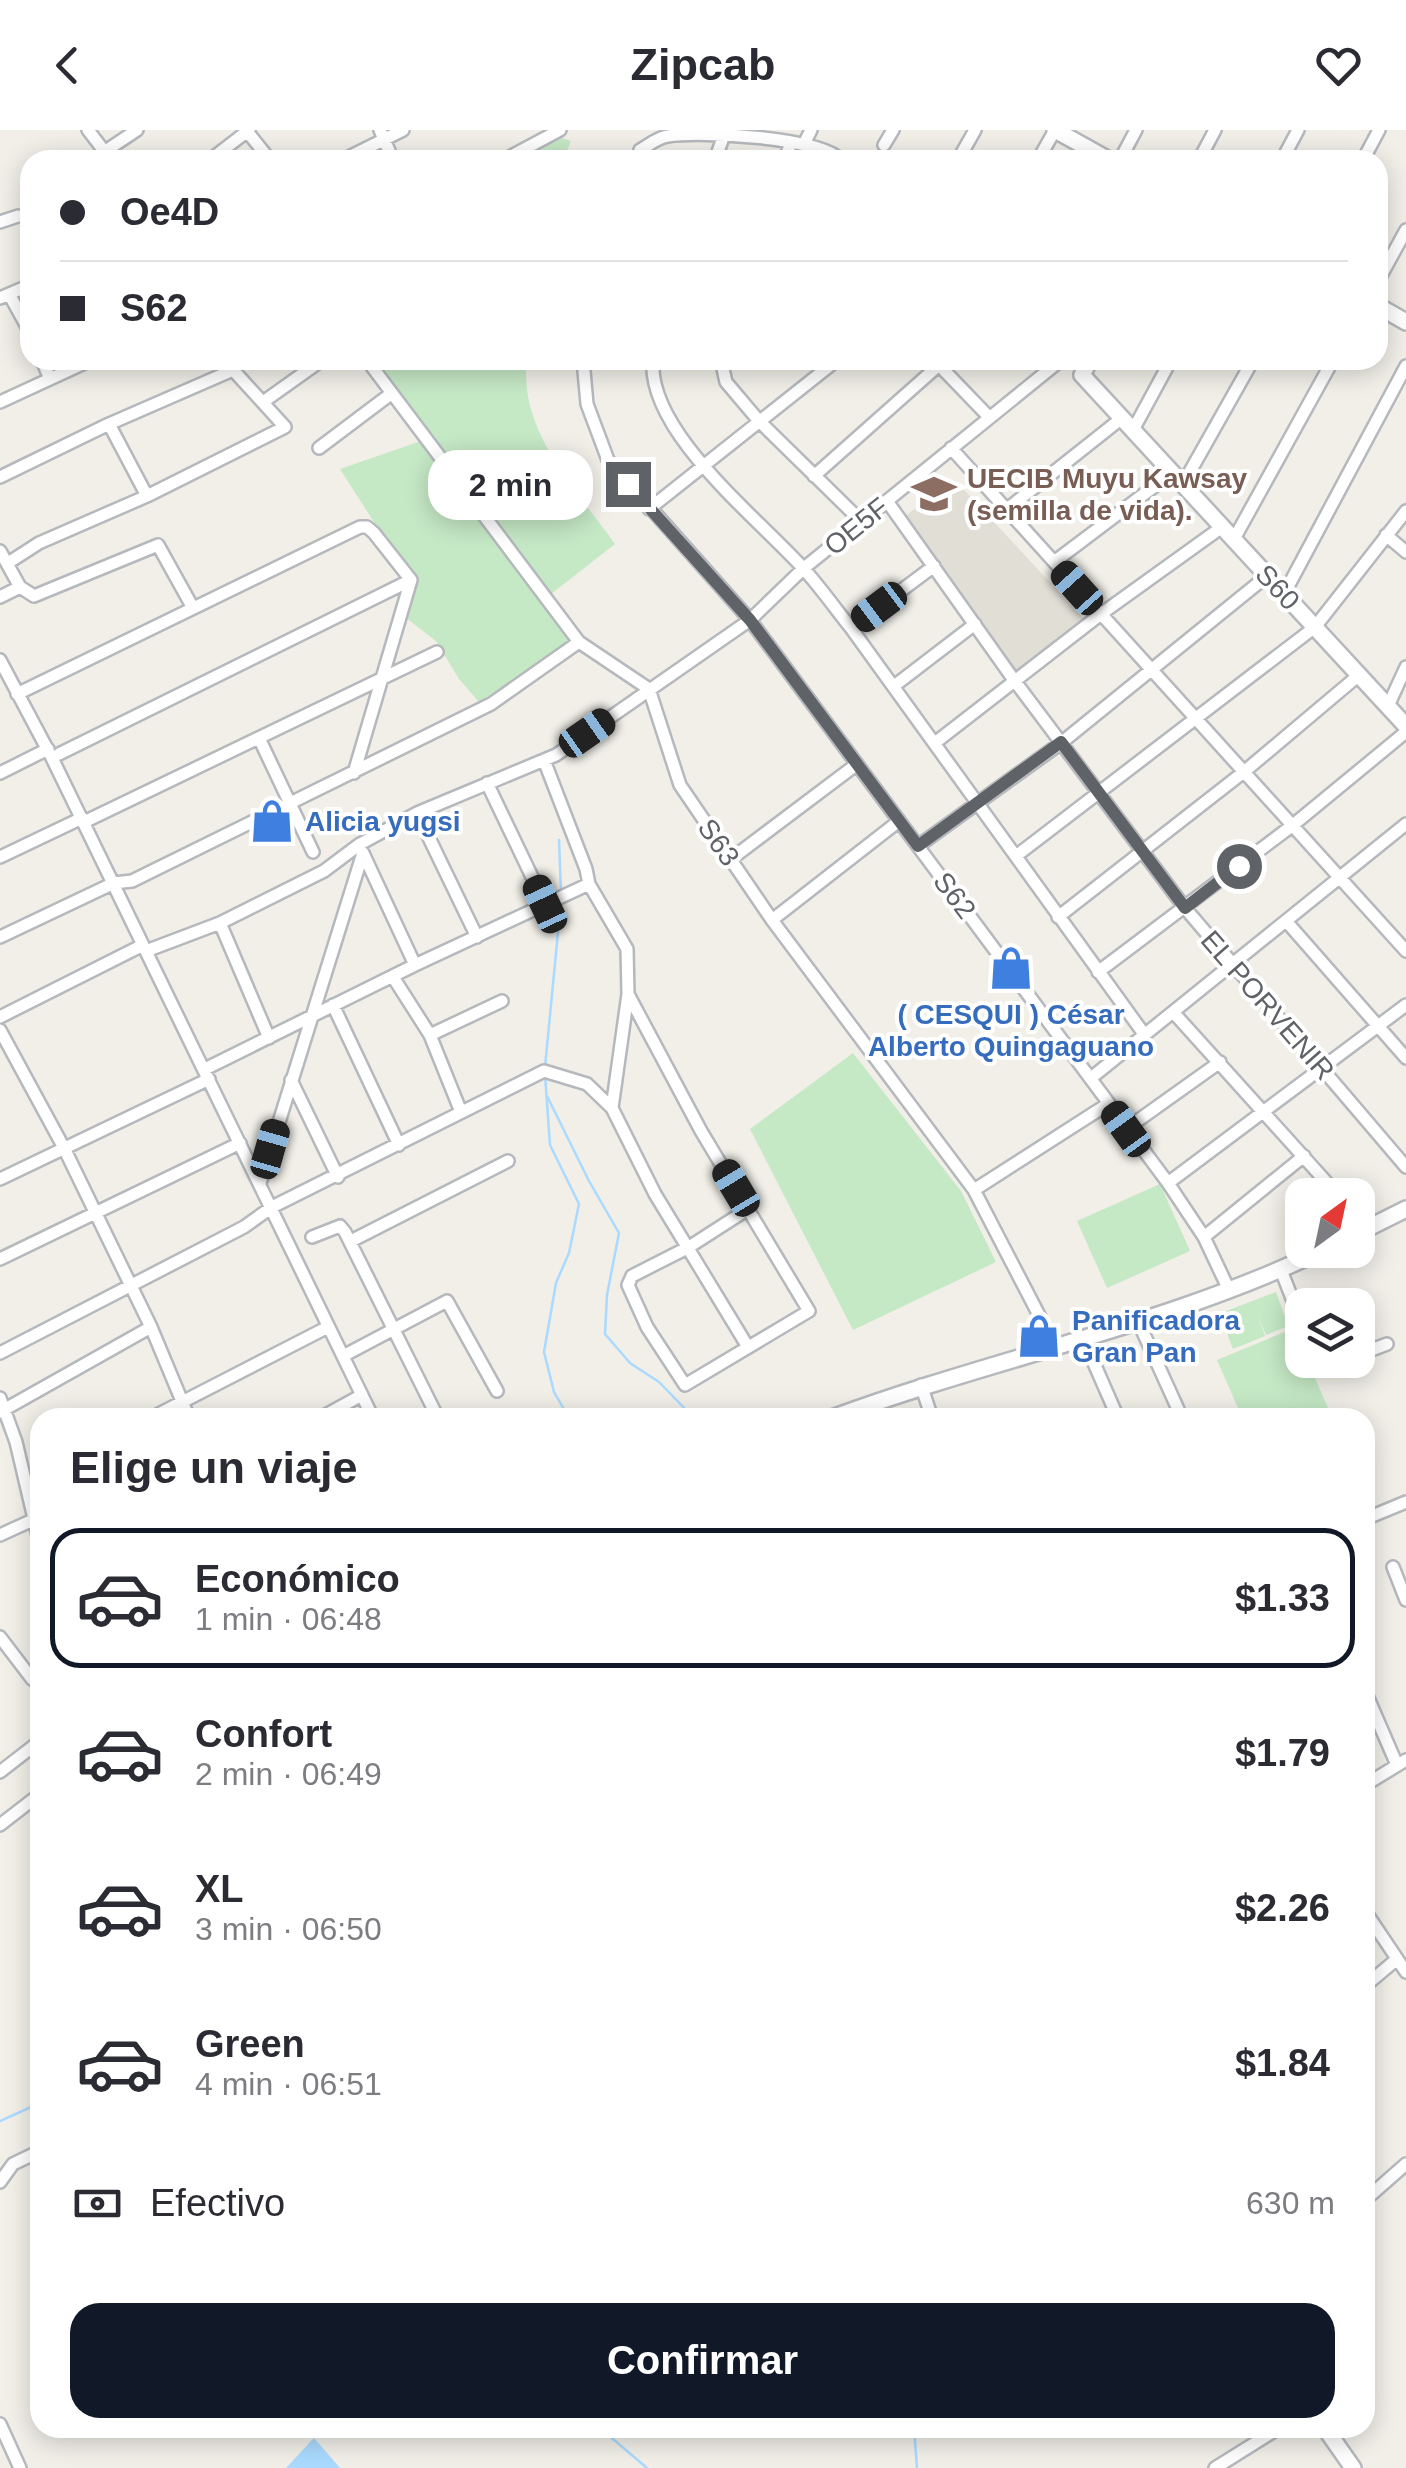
<!DOCTYPE html>
<html lang="es">
<meta charset="utf-8">
<style>
:root{--surface:#fff;--page:#f2f2f3;--text:#2b2b33;--muted:#7c7c81;--line:#e1e1e2;--accent:#111827}
body{margin:0;font-family:Arial,sans-serif;background:var(--page);color:var(--text);height:100vh;display:flex;flex-direction:column;font-size:38px;white-space:nowrap}
*{box-sizing:border-box;margin:0}
p{font-size:32px;color:var(--muted)}
.icon{flex:none;width:55px;height:55px;fill:none;stroke:currentColor;stroke-width:2;stroke-linecap:round;stroke-linejoin:round}
.map{position:relative;flex:1;overflow:hidden}
.sheet{position:absolute;left:30px;top:1278px;width:1345px;height:1030px;display:flex;flex-direction:column;background:var(--surface);border-radius:30px;box-shadow:0 5px 25px #0003}
.sheet>*{flex:none}
.guide{position:absolute;left:20px;top:20px;width:1368px;height:220px;border-radius:30px;box-shadow:0 5px 25px #0003;display:grid;align-content:center;height:220px;padding:0 40px;background:var(--surface)}
.needle{width:65px;rotate:33deg}
.tools{position:absolute;left:1285px;top:1048px;display:grid;gap:20px}
.tools a{display:grid;place-items:center;width:90px;height:90px;border-radius:20px;background:var(--surface);box-shadow:0 5px 25px #0003;font-size:50px}
.end{position:absolute;width:45px;height:45px;margin:-22px;border:12px solid #5f6368;background:#fff;box-shadow:0 0 0 5px #fff}
.from{border-radius:50%}
.bubble{position:absolute;height:70px;border-radius:30px;background:var(--surface);box-shadow:0 5px 25px #0003;font-size:32px;font-weight:700;line-height:70px;text-align:center}
.car{position:absolute;width:30px;height:60px;margin:-30px -15px;border-radius:12px;box-shadow:0 0 8px 2px #0007;background:linear-gradient(#222 24%,#8ab4d8 0 40%,#222 0 76%,#8ab4d8 0 86%,#222 0)}
.guide b{display:flex;align-items:center;gap:35px;height:95px;font-size:38px}
.guide b+b{border-top:2px solid var(--line)}
.guide i{width:25px;height:25px;background:var(--text)}
ul{padding:0;list-style:none}
li{display:flex;align-items:center;gap:30px;height:140px;margin:0 20px 15px;padding:0 20px;border:5px solid transparent;border-radius:30px}
li div{flex:1}
li b{display:block;font-size:38px}
li em{font-style:normal;font-weight:700}
li.active{border-color:var(--accent)}
li>.icon{width:90px;height:90px;stroke-width:1.5}
h2{padding:0 40px;font-size:45px;line-height:120px}
.pay{display:flex;align-items:center;gap:25px;height:110px;padding:0 40px;font-size:38px}
.pay p{margin-inline-start:auto}
.button{display:flex;gap:20px;margin-top:auto;padding:20px 40px}
.button a{flex:1;height:115px;border-radius:30px;background:var(--accent);color:#fff;font-size:40px;font-weight:700;line-height:115px;text-align:center}
header{display:flex;justify-content:space-between;align-items:center;height:130px;padding:0 40px;background:var(--surface);font-size:45px;font-weight:700}
.map>svg:first-child{display:block}
.education{fill:#e1ded6}
.green{fill:#c5e8c5}
.water{fill:#aadaff}
.lines{fill:none;stroke-linecap:round;stroke-linejoin:round}
.stream{stroke:#aadaff;stroke-width:2.5}
.minor-casing{stroke:#b5b8bc;stroke-width:16}
.tertiary-casing{stroke:#b5b8bc;stroke-width:20}
.minor{stroke:#fff;stroke-width:11}
.tertiary{stroke:#fff;stroke-width:15}
.route{stroke:#5f6368;stroke-width:12}
.labels{text-anchor:middle;stroke-width:8;stroke-linejoin:round;paint-order:stroke}
.education-label{font-size:28px;font-weight:bold;fill:#785e54;stroke:#fff;text-anchor:start}
.street-label{font-size:28px;fill:#5f6368;stroke:#fff}
.shop-label{font-size:28px;font-weight:bold;fill:#366cbe;stroke:#fff;text-anchor:start}
</style>
<header><svg class="icon" aria-label="back" viewBox="0 0 24 24"><path d="M15 5l-7 7 7 7"/></svg>Zipcab<svg class="icon" aria-label="heart" viewBox="0 0 24 24"><path d="M12 20l-8-8c-3-5 5-10 8-4 3-6 11-1 8 4z"/></svg></header>
<div class="map">
<svg width="1406" height="2338" viewBox="0 0 1406 2338">
<rect width="100%" height="100%" fill="#f1efe8"/>
<path class="education" d="M955,350L1085,490L1017,542L905,386Z"/>
<path class="green" d="M561,8L571,11L563,30H528L526,25Z
M374,230H527C518,301 576,359 615,414L551,464Z
M421,311L572,510L479,572L459,549L436,511L401,484L411,450L340,339Z
M853,923L961,1061L996,1132L853,1200L750,999Z
M1160,1054L1190,1121L1107,1158L1077,1091Z
M1276,1162L1288,1196L1266,1205L1258,1186L1265,1206L1233,1219L1225,1198L1231,1195L1226,1181Z
M1294,1198L1302,1218V1230H1307L1332,1287H1242L1217,1230Z"/>
<path class="water" d="M314,2308L340,2338H286Z"/>
<g class="lines">
<path class="stream" d="M559,710L561,763
M545,937L561,771
M545,945L550,1015L579,1074L569,1123L556,1153L544,1222L554,1262L569,1288
M547,966L589,1051L619,1103L607,1165L605,1204L630,1233L659,1252L694,1288
M0,1991L40,1973
M600,2298L647,2338
M914,2298L917,2338"/>
<g class="minor-casing">
<path id="minor" d="M88,0L111,30
M246,0L270,30
M380,0L393,30
M804,14L811,0
M884,15L893,0
M104,22L137,0
M210,30L249,0
M343,30L403,0
M504,30L560,0
M637,30L640,20C649,15 658,7 668,6C701,1 819,7 841,30
M715,30L724,5
M785,30L791,12
M958,30L975,0
M1038,30L1055,0
M1120,30L1136,0
M1199,30L1215,0
M1282,30L1298,0
M1363,30L1379,0
M0,92L18,86
M1378,151L1406,100
M9,164L30,202
M0,168L30,155
M42,230L50,249
M367,230L579,512L649,559L680,655L772,790L974,1060L1055,1216
M583,230L587,274L608,330L750,490L1168,1053L1204,1107L1229,1160
M653,230C647,302 759,389 803,438C820,457 835,478 851,498L1144,904
M721,230L726,252L759,291L861,391
M937,233L989,287
M0,272L91,230
M263,272L322,230
M109,294L147,366
M1133,300L1171,230
M319,318L392,263
M951,318L1406,821
M814,346L939,235
M0,347L109,294L233,240
M1183,354L1253,230
M887,371L1014,550L1185,778L1406,1037
M649,379L837,230
M1006,380L1122,288
M1386,405L1406,422
M1234,409L1333,230
M0,421L20,457L34,466L158,415L193,478
M1054,432L1172,343
M8,433L39,413L147,366L285,297L224,230
M1284,464L1406,236
M0,467L20,457
M851,498L934,436
M0,530L52,628L373,1288
M894,556L975,494
M17,564L360,397H367L374,403L411,450
M1388,576L1406,537
M259,608L313,722
M936,612L1101,484L1222,397
M59,624L411,450
M544,630L586,739L589,754L627,819L628,864L612,978L655,1064L748,1217
M0,643L48,619
M354,643L411,450
M487,653L545,774
M417,683L477,807
M84,692L437,522
M918,716L1061,613L1267,446
M363,723L415,835
M1016,726L1315,497L1406,381
M0,727L82,688
M731,729L857,634
M1058,787L1245,641L1359,545
M772,790L899,691
M1286,791L1406,928
M220,793L269,908
M0,807L114,753L132,751L491,574L579,512
M146,821L220,793L324,741L360,714L417,683L556,625L750,490L804,438L1061,230
M1098,842L1293,695L1406,602
M393,847L430,905L461,982
M628,864L701,1001L809,1181L685,1255L647,1197L628,1155L632,1146L689,1117L748,1079
M333,875L399,1015
M1173,882L1338,1065
M0,887L143,815
M0,900L64,1018L151,1197L189,1288
M430,905L502,871
M205,939L415,835L589,754
M1091,948L1406,694
M291,950L338,1047
M1126,999L1220,932
M0,1049L209,949
M260,1053L363,723
M1168,1053L1406,875
M974,1060L1108,974
M1358,1087L1368,1099
M312,1107L340,1096L345,1102L438,1288
M1204,1107L1304,1026
M351,1111L508,1031
M0,1129L240,1013
M1281,1140L1302,1194
M1138,1191L1182,1288
M1083,1208L1118,1288
M0,1223L244,1097L272,1077L544,941L587,954L612,978
M1358,1225L1387,1214
M343,1226L447,1171L497,1261
M1317,1230L1322,1236L1345,1230
M921,1255L932,1288
M0,1268L16,1312L40,1414
M0,1282L151,1197
M151,1288L328,1197
M320,1288L362,1265
M1365,1389L1406,1372
M0,1405L35,1389
M1393,1437L1406,1470
M0,1507L32,1549L40,1554
M1365,1561L1397,1635
M0,1642L40,1611
M1365,1655L1406,1630
M0,1695L40,1664
M1365,1781L1406,1842
M1365,1856L1397,1829
M0,2052L13,2034L40,2021
M1365,2070L1406,2034
M0,2294L20,2338
M1215,2338L1279,2298"/>
</g>
<g class="tertiary-casing">
<path id="tertiary" d="M1055,0L1109,30
M1378,176L1406,192
M1090,230L1082,245L1406,596
M1358,1103L1406,1079
M832,1288C994,1228 1167,1195 1323,1120
M1325,2298L1353,2338"/>
</g>
<use href="#minor" class="minor"/>
<use href="#tertiary" class="tertiary"/>
</g>
<g class="lines">
<path class="route" d="M628,354L750,490L918,716L1061,612L1185,778L1239,736"/>
</g>
<defs>
<g id="school-bare" transform="scale(3.45)"><path d="M0-5L7-2L0 1L-7-2ZM-4 1L0 2.5L4 1V4Q0 6-4 4Z" fill="#8d6e63" stroke="#fff" stroke-width="2.5" paint-order="stroke"/></g>
<g id="shop-bare" transform="scale(3.45)"><path d="M-5-2.5h2.3a2.7 3.5 0 0 1 5.4 0H5L5.5 6h-11ZM-1.5-2.5h3a1.5 2.3 0 0 0-3 0Z" fill="#3f7fe0" stroke="#fff" stroke-width="2.5" paint-order="stroke"/></g>
</defs>
<g fill-rule="evenodd">
<use href="#school-bare" x="934" y="364"/>
<use href="#shop-bare" x="272" y="691"/>
<use href="#shop-bare" x="1011" y="838"/>
<use href="#shop-bare" x="1039" y="1206"/>
</g>
<g class="labels">
<g class="education-label">
<text x="967" y="358">UECIB Muyu Kawsay<tspan x="967" dy="32">(semilla de vida).</tspan></text>
</g>
<g class="street-label">
<text transform="translate(856 396) rotate(-39)" y="10">OE5F</text>
<text transform="translate(1278 457) rotate(47)" y="10">S60</text>
<text transform="translate(719 712) rotate(55)" y="10">S63</text>
<text transform="translate(955 765) rotate(53)" y="10">S62</text>
<text transform="translate(1268 875) rotate(49)" y="10">EL PORVENIR</text>
</g>
<g class="shop-label">
<text x="305" y="701">Alicia yugsi</text>
<text x="1011" y="894" text-anchor="middle">( CESQUI ) César<tspan x="1011" dy="32">Alberto Quingaguano</tspan></text>
<text x="1072" y="1200">Panificadora<tspan x="1072" dy="32">Gran Pan</tspan></text>
</g>
</g>
</svg>
<div class="tools">
<a><svg class="needle" viewBox="-14 -14 28 28"><path d="M0-13l5 13h-10z" fill="#e53935"/><path d="M0 13l5-13h-10z" fill="#7c7c81"/></svg></a>
<a><svg class="icon" aria-label="layers" viewBox="0 0 24 24"><path d="M12 4l9 5-9 5-9-5zM3 14l9 5 9-5"/></svg></a>
</div>
<i class="end from" style="left:1239px;top:736px"></i>
<i class="end" style="left:628px;top:354px"></i>
<div class="bubble" style="left:428px;top:320px;width:165px">2 min</div>
<i class="car" style="left:1077px;top:458px;rotate:318deg"></i>
<i class="car" style="left:879px;top:477px;rotate:233deg"></i>
<i class="car" style="left:587px;top:603px;rotate:55deg"></i>
<i class="car" style="left:545px;top:774px;rotate:335deg"></i>
<i class="car" style="left:1126px;top:999px;rotate:324deg"></i>
<i class="car" style="left:270px;top:1019px;rotate:16deg"></i>
<i class="car" style="left:736px;top:1058px;rotate:329deg"></i>
<div class="guide">
<b><i class="from"></i>Oe4D</b>
<b><i></i>S62</b>
</div>
<section class="sheet">
<h2>Elige un viaje</h2>
<ul>
<li class="active"><svg class="icon" aria-label="car" viewBox="0 0 24 24"><path d="M5 17H2v-5l4-1 3-4h7l3 4 3 1v5h-3M9 17h6M6 11h13"/><circle cx="7" cy="17" r="2"/><circle cx="17" cy="17" r="2"/></svg><div><b>Económico</b><p>1 min · 06:48</p></div><em>$1.33</em></li>
<li><svg class="icon" aria-label="car" viewBox="0 0 24 24"><path d="M5 17H2v-5l4-1 3-4h7l3 4 3 1v5h-3M9 17h6M6 11h13"/><circle cx="7" cy="17" r="2"/><circle cx="17" cy="17" r="2"/></svg><div><b>Confort</b><p>2 min · 06:49</p></div><em>$1.79</em></li>
<li><svg class="icon" aria-label="car" viewBox="0 0 24 24"><path d="M5 17H2v-5l4-1 3-4h7l3 4 3 1v5h-3M9 17h6M6 11h13"/><circle cx="7" cy="17" r="2"/><circle cx="17" cy="17" r="2"/></svg><div><b>XL</b><p>3 min · 06:50</p></div><em>$2.26</em></li>
<li><svg class="icon" aria-label="car" viewBox="0 0 24 24"><path d="M5 17H2v-5l4-1 3-4h7l3 4 3 1v5h-3M9 17h6M6 11h13"/><circle cx="7" cy="17" r="2"/><circle cx="17" cy="17" r="2"/></svg><div><b>Green</b><p>4 min · 06:51</p></div><em>$1.84</em></li>
</ul>
<div class="pay"><svg class="icon" aria-label="cash" viewBox="0 0 24 24"><path d="M3 7h18v10H3z"/><circle cx="12" cy="12" r="2"/></svg>Efectivo<p>630 m</p></div>
<div class="button"><a>Confirmar</a></div>
</section>
</div>
